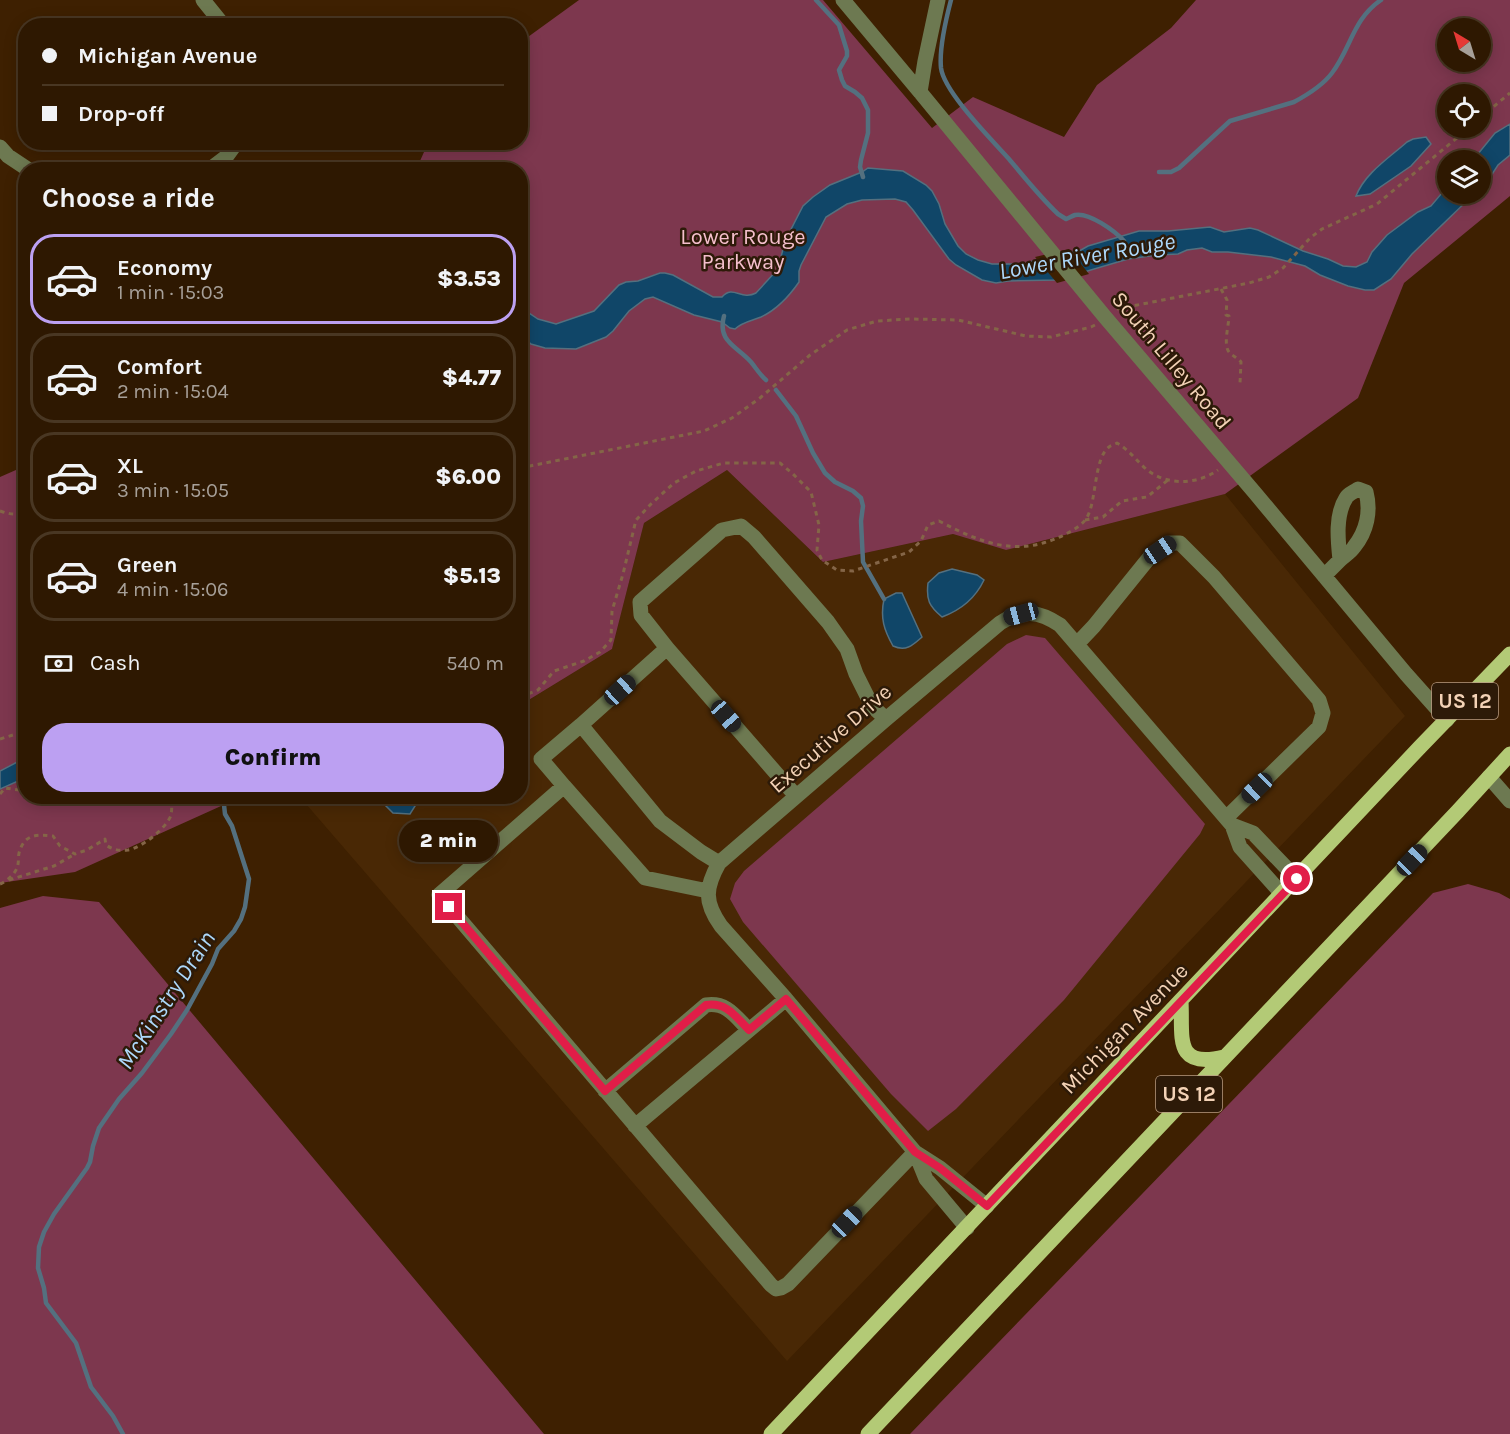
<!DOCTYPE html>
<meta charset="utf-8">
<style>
:root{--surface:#2e1801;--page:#36210b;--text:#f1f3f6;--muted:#a7a099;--line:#493723;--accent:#bca0f2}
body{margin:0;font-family:Karla,sans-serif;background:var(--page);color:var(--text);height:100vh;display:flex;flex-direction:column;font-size:22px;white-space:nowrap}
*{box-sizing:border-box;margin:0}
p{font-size:20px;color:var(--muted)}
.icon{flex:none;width:33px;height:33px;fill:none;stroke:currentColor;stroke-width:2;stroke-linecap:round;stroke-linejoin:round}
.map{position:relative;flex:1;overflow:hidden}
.sheet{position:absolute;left:18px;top:162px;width:510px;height:642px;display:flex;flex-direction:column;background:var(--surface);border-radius:24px;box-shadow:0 3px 15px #0003,0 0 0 2px var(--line)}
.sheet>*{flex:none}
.banner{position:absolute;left:18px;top:18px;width:510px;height:132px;border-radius:24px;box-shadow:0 3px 15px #0003,0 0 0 2px var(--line);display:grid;align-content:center;height:132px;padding:0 24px;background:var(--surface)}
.needle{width:39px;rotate:322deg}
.fabs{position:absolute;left:1437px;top:18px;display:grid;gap:12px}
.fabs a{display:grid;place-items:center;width:54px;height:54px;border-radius:50%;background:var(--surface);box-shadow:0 3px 15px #0003,0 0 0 2px var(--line);font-size:30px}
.end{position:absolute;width:27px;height:27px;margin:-14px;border:8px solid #e11d48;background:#fff;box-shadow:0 0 0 3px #fff}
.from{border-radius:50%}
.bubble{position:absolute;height:42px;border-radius:21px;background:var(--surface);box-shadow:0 3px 15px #0003,0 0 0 2px var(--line);font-size:20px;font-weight:800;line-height:42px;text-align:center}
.car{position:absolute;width:18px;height:36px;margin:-18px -9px;border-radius:8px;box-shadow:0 0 4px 2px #0007;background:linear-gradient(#222 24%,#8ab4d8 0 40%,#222 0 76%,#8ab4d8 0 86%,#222 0)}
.banner b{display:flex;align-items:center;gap:21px;height:57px;font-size:22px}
.banner b+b{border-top:2px solid var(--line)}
.banner i{width:15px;height:15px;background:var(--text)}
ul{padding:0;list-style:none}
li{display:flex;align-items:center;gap:18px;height:90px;margin:0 12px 9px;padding:0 12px;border:3px solid var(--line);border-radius:24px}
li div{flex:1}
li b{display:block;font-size:22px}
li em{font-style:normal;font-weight:800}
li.current{border-color:var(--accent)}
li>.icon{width:54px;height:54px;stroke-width:1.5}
h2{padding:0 24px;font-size:27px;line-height:72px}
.pay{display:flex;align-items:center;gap:15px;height:66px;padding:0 24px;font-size:22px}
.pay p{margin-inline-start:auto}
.cta{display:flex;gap:12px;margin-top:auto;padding:12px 24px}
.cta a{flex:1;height:69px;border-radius:24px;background:var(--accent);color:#111;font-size:24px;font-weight:800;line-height:69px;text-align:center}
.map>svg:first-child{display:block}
.built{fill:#492805}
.green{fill:#7d374e;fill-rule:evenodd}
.water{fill:#104668;stroke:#54707f;stroke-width:1.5}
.pier{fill:#3e2001}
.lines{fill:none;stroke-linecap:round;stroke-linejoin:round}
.stream{stroke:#54707f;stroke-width:4.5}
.path{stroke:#846547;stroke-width:3;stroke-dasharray:4.5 4.5;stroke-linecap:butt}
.minor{stroke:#6d7951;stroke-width:15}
.major{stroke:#b3ca76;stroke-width:15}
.route{stroke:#e11d48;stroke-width:8}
.labels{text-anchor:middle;stroke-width:5;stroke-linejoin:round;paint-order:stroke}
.shield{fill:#2d1a08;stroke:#b89b82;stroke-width:1.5}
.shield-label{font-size:21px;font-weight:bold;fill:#f3d2b6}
.park-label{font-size:22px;fill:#f5bfcd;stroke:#2d1a08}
.street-label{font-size:22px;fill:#f3d2b6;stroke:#2d1a08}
.water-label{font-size:24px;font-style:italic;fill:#add8fa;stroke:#2d1a08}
</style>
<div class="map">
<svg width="1510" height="1434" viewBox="0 0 1510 1434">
<rect width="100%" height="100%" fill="#3e2001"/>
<path class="built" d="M727,470L823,562L953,534L1006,550L1225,494L1405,716L787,1361L300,797L520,796L521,699L527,701L612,649L644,523Z"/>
<path class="green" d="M579,0H823L932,128L973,97L1064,137L1097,85L1171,28L1196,0H1510V196L1404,283L1358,398L1225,494L1006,550L953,534L823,562L727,470L644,523L612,649L527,701L520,699V170H416L428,143L520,142L521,42ZM1448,28H1480V62H1448ZM1448,94H1480V128H1448ZM1448,160H1480V194H1448Z
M25,466L26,796L241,797L75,872L0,883V477Z
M1026,635L1045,638L1205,824L1200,834L1064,1000L956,1109L928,1131L891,1094L743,922L730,899L735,883L744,871L1007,644Z
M1468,884L1499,893L1510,899V1434H910L1433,893Z
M43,896L99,902L544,1434H0V908Z"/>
<path class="water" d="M1510,124V155L1498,165L1487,182L1481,187L1480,160H1473L1495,133Z
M1426,137L1431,144L1411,166L1370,194L1356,196C1365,173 1389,158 1407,142L1413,139Z
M868,168L903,171L926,185L932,191L939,204L945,224L958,246L966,254L978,260L992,264H1024L1039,259L1081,250L1088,246L1139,231H1168L1210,227L1224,232L1250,228L1258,230L1303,251L1328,259L1343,266L1356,267L1367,262L1372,252L1387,235L1418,212L1431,206L1447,187L1448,194H1474L1412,254L1391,279L1374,290H1365L1348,286L1320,275L1305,266L1271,257L1228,252H1212L1202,248L1187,250L1178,254L1157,255L1128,259L1057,280L1008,281L996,283L982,280L956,265L949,259L913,210L906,202L895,199L862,200L847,204L826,217L801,265L799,271V282C790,295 776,310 761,317C751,321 742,322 735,329L730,328L722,322L694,315L653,297L645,299L629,311L613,331L606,337L576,349L545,348L531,344L521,335L520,307L538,319L556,324L594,311L619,285L626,282L638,281L660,273H665L673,275L713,297H722C733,284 741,301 756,293L778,269L785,241L803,206L813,197L830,185L862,172Z
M952,569L977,575L984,580C975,599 961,610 942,617C929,606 926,600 928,583L939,573Z
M896,593H902L922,637C913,645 906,652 893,646C884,630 880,618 884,599Z
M25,758V778L0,789V771Z
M377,797H415L417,803L410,814L393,813Z"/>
<path class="pier" d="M1069,249L1089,274L1057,283L1035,257Z"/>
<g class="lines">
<path class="stream" d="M816,0L839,25L847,51V56L839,70L842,80L845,86L855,92L862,98L868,110V133L861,160L860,167L863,177
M951,0C946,19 939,48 941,68C944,92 992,140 1009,159C1025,178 1040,197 1058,214L1066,219C1069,218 1072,216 1075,215C1089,212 1115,231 1124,241
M1159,172H1171L1179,168L1230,121L1294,102C1307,95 1323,85 1332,73C1351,48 1353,19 1381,0
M724,316C717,342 737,346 751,362C756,368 760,375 766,380
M776,390L796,416L813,453L825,473L835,482L853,491L861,498L863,506L861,521L863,562L884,599
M123,1434L113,1416L91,1387L76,1343L46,1303L44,1288L38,1268L39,1247L44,1232L54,1214L87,1168L90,1162L93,1146L99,1128L119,1099L142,1073L171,1034L187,1010L212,964L218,949L234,931L241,919L245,907L249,879L232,826L225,814L223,796"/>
<path class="path" d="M1480,118L1510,93
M1221,289L1227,300L1226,315L1229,316C1229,324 1223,345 1229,352C1232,356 1237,357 1241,362L1240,383
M1117,309L1249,283L1269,277L1283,268L1310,238L1322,229L1377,204L1469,128
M520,468L704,431L732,418L760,398L810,355L847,330L877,321L910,319L958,320L1026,336L1051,337L1091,327L1095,325
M0,511C10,514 16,516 26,511
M1085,520L1103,517L1122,501L1147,497L1168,480
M520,697L538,690L554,671L584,661L600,652L611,640L612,611L623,574L636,520L651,504L674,483L696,471L724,463H780L793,474L811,492L819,525L817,550L822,560L837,570L853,571L909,552L921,541L928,525L939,521C983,544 1019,558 1066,534C1075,529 1085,524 1089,513C1096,497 1095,457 1109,447C1111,445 1114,445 1117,443C1129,450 1136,460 1146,469C1166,486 1197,485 1218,470
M0,739L26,731
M0,794L5,788L26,791
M70,796C94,808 119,804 143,796
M9,880L54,866L75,854
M0,884C7,881 14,875 17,868C19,863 18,858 19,853C24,834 37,834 53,836L60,846L75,854L87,850L105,839L106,845C113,850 120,851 128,850C141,848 167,828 171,815C172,809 172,803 171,796"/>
<path class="minor" d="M203,0L224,26
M843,0L920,92L1105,317L1255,493L1406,674L1447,720
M920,92L925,61L938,0
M0,147L8,156L29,170
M209,170L226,157L237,142
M1324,576L1340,560C1338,541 1335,515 1346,498C1348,494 1354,492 1358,489L1366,492C1371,511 1367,531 1354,547C1351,552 1344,556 1340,560
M1077,644L1094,626L1149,558L1171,543H1180L1214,577L1319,700L1323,713L1319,727L1226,818
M667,648L796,796
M1489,777L1510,801
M564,786L541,759L581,725
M1232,825L1253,833L1297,879
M719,863L701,852L660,821L581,725L667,648L641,615L640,602L722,530L741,526L754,537L828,622L847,649L856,674L872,706L886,719
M708,891L645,878L564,786L439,895L771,1285L776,1289L781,1288L788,1284L915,1152
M605,1091L706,1005C727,1002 735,1016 749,1030
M635,1126L786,999
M915,1152L926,1179L967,1228
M987,1206L940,1168L915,1152L786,999L721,926C704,902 705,888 719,863L886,719L1000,623C1022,609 1039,611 1060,625L1232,825L1240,847L1282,894"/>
<path class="major" d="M1181,1001C1183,1037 1173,1069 1224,1057
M771,1434L1420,747L1510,654
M868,1434L1458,811L1510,754"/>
</g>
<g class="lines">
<path class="route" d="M449,907L605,1091L706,1005C727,1002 735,1016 749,1030L786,999L915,1152L940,1168L987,1206L1297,879"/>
</g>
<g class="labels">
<g class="shield">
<rect x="1432" y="683" width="66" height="36" rx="4.5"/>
<rect x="1156" y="1076" width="66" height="36" rx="4.5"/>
</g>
<g class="shield-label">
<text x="1465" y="708">US 12</text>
<text x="1189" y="1101">US 12</text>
</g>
<g class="park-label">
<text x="743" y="244">Lower Rouge<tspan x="743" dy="25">Parkway</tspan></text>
</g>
<g class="street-label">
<text transform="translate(1172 360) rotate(50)" y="8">South Lilley Road</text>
<text transform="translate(830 738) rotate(-41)" y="8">Executive Drive</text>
<text transform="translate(1124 1028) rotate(-46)" y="8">Michigan Avenue</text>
</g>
<g class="water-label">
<text transform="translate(1087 256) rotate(-10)" y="8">Lower River Rouge</text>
<text transform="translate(166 1000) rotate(-57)" y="8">McKinstry Drain</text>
</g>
</g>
</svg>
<div class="fabs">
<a><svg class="needle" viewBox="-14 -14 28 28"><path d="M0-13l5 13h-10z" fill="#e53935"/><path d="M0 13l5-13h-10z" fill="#a7a099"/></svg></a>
<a><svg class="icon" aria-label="locate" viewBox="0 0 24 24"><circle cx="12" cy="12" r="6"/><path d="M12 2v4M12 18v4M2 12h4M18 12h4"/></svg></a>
<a><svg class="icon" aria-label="layers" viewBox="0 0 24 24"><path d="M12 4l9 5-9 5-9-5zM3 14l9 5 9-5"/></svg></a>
</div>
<i class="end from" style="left:1297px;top:879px"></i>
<i class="end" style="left:449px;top:907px"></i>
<div class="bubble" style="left:399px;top:820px;width:99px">2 min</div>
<i class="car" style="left:1160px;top:550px;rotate:56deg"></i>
<i class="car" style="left:1021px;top:614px;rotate:255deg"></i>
<i class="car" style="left:620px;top:690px;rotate:48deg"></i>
<i class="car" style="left:726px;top:716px;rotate:139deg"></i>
<i class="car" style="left:1257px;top:788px;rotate:226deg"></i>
<i class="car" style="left:1412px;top:860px;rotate:44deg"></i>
<i class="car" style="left:847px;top:1222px;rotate:44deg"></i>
<div class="banner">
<b><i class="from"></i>Michigan Avenue</b>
<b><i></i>Drop-off</b>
</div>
<section class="sheet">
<h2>Choose a ride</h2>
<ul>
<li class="current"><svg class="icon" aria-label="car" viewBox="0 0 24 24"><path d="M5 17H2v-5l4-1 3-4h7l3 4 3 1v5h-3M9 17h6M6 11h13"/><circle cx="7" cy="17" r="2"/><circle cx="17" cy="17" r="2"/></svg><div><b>Economy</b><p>1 min · 15:03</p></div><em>$3.53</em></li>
<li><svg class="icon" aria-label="car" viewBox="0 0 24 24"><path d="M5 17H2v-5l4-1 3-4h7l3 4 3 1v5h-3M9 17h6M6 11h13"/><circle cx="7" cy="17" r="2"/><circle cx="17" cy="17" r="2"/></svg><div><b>Comfort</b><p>2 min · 15:04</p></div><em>$4.77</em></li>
<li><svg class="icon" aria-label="car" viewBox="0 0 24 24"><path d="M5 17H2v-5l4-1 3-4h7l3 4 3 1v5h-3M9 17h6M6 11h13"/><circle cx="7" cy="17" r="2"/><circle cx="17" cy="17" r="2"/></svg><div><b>XL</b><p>3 min · 15:05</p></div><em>$6.00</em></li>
<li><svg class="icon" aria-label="car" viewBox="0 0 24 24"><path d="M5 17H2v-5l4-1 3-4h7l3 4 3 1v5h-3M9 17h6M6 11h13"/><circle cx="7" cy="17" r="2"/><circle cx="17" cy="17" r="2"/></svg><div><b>Green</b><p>4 min · 15:06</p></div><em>$5.13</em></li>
</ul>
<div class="pay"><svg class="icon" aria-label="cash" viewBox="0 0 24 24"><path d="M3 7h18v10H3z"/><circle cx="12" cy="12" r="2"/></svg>Cash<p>540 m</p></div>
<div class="cta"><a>Confirm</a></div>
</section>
</div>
